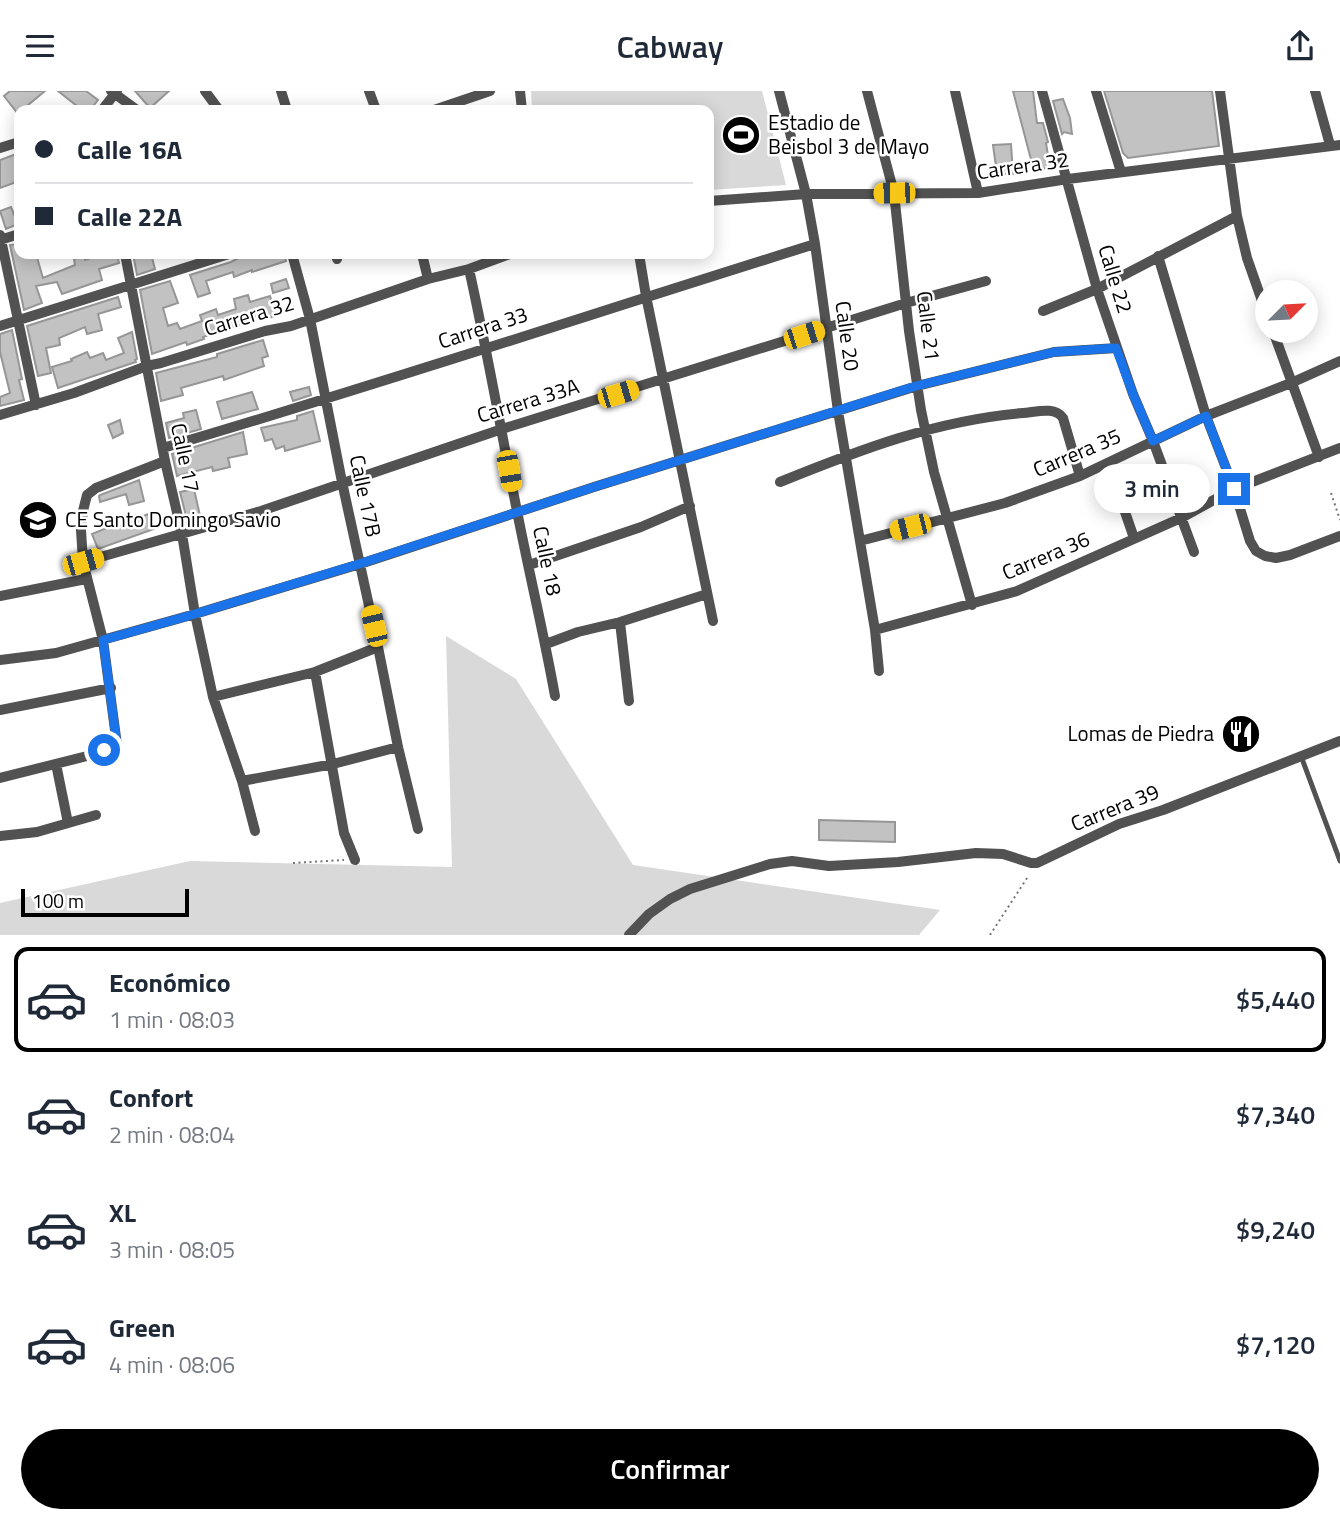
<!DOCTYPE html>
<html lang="es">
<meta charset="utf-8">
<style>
:root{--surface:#fff;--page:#f2f2f3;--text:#1f2937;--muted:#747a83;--line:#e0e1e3;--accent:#000}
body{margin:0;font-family:"Titillium Web",sans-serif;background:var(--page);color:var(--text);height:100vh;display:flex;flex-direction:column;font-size:26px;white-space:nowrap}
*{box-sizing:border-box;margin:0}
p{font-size:23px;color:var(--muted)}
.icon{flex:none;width:38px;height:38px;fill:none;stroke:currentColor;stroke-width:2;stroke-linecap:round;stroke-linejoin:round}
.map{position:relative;height:844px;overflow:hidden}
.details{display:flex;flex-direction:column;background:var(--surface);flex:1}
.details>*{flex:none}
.banner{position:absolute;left:14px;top:14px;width:700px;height:154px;border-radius:14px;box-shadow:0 4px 18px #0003;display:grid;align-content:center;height:154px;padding:0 21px;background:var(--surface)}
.needle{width:46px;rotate:66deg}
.tools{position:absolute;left:1255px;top:189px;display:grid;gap:14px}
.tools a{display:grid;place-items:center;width:63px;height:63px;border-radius:50%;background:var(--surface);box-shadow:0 4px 18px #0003;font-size:35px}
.scale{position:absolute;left:21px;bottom:18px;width:168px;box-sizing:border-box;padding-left:7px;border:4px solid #000;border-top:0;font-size:19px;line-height:24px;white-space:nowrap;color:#000;-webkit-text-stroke:5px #fff;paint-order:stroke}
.end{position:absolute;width:32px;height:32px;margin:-16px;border:9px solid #1a73e8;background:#fff;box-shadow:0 0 0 4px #fff}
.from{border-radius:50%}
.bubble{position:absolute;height:49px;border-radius:24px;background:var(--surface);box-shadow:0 4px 18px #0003;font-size:23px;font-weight:600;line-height:49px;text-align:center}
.car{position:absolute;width:21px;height:42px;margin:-21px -10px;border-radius:9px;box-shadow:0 0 5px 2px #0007;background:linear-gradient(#f5c518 24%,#345 0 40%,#f5c518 0 76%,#345 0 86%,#f5c518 0)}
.banner b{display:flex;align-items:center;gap:24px;height:66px;font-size:26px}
.banner b+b{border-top:2px solid var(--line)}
.banner i{width:18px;height:18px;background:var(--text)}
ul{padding:12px 0 0;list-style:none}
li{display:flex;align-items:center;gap:21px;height:105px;margin:0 14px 10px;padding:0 7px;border:4px solid transparent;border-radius:14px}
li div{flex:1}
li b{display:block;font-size:26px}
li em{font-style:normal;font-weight:600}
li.current{border-color:var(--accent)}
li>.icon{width:63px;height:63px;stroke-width:1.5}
.button{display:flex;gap:14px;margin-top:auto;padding:14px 21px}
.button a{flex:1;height:80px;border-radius:42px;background:var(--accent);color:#fff;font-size:28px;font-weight:600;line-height:80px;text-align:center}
header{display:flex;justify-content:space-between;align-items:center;height:91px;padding:0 21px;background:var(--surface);font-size:32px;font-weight:600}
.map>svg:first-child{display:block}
.green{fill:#d9d9d9}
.building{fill:#c2c2c2;stroke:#969696;stroke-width:2}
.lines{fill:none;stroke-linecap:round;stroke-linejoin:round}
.path{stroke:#747474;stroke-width:2;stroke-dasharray:2 3.5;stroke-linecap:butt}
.service{stroke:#525252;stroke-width:5}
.minor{stroke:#525252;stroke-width:10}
.route{stroke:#1a73e8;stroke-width:9}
.labels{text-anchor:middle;stroke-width:5;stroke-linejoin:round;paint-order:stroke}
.poi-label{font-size:21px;fill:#000;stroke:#fff;text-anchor:start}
.street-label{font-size:21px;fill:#000;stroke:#fff}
</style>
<header><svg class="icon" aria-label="menu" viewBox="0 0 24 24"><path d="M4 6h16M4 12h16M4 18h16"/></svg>Cabway<svg class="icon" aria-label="share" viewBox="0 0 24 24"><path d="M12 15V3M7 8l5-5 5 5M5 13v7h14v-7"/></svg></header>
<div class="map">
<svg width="1340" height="844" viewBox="0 0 1340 844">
<rect width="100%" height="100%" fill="#fff"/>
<path class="green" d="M531,0H762L786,94L709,99V19H532Z
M446,545L516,588L633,774L940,819L919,844H0V812L190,770L452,776Z"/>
<path class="building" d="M10,0H45L22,19H19L18,23L4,5Z
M58,0H86L98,9L90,19H82Z
M135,0H169L150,17Z
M1013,0H1033L1037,32H1043L1048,51L1046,52L1050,76L1034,80Z
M1104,0H1212L1219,55L1128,67L1123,62Z
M1063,8L1070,27L1072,43L1064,41L1062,43L1053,10Z
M1011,53L1013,83H997L993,54Z
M19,62V90L0,97V69Z
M11,116L18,133L6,138L0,120Z
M19,153V163H36L43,187L75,174L74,168L84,165L85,169L103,163H117L119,172L99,178L102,189L62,203L57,191L36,195L42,212L24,219L10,154Z
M133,163H151L155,178L137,184Z
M252,163H284L286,170L252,181V179L234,186L233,181L206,190L210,202L198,206L190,184L231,171L242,165V166Z
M286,188L289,197L273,202L271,193Z
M170,190L178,212L163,217L168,235L177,232L180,238L202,230L200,224L216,218L218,224L236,218L234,208L248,204L250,211L270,205L276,225L260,229L259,225L238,231L239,234L203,246L204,248L187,254L186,251L152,263L140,199Z
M118,206L121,216L98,223L102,239L87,243L85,236L59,247L60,254L46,257L51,282L38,285L27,235Z
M12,239L22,288L19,289L24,309L0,315V306L10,302L0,261V243Z
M132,241L137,268L135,269L136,271L58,297L52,276L72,270L71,268L87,261L90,267L103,262L106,269L124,262L118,247Z
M263,249L268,265L262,267L264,275L224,289L223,285L181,297L183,304L161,310L156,282L217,266V263Z
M309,296L311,304L293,310L290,301Z
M252,301L258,318L222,328L217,311Z
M196,319L201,338L169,347L166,332L184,327L183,322Z
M313,320L320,350L285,360L284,355L276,358L272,348L265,350L261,337L297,329V325Z
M120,329L123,342L113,347L108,334Z
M243,341L247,363L228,367L230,376L213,380L212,376L177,385L172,363Z
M139,389L144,410L129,414L126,403L100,411L99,405L100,404Z
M194,398L201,429L188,433L180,401Z
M148,423L154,438L98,458L92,443L116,433L117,436Z
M819,729L895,731V751L819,749Z"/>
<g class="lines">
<path class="path" d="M1331,402L1340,429
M293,772L344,769
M990,844L1029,784"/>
<path class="service" d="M1301,665L1340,770"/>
<path class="minor" d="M111,0L137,19
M205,0L219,19
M281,0L287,19
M369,0L376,19
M520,0L522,19
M779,0L806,103L815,153L838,320L875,539L879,580
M867,0L894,102L909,240L921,319L934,381L972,514
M955,0L978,102
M1042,0L1097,198L1133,303L1153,350L1194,461
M1096,0L1121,81
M1220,0L1237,125L1247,167L1267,224
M1315,0L1330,54
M102,19L117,0
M434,19L490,0
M0,57L19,51
M709,110L806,103L978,102L1068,88L1340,54
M0,144L36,314
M0,149L19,143
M125,163L165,370L182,443L195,523L213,606L242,690L255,740
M292,163L310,228L342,391L378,556L398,656L418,738
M336,163L337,168
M422,163L428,188
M639,163L646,205L713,530
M1158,165L1206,325L1234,398L1250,450L1256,460L1265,465L1276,467L1290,464L1340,445
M469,178C487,259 501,340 517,420C529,482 544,543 555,605
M1043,220L1097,198L1237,125
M0,235L229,163
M1273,240L1319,366
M0,324L74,302L147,275L161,272L265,240L291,235L428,188L469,178L510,163
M163,357C381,293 597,221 815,153
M1107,373L1115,392L1134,447
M780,391C859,359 937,329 1023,322C1036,321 1055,315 1063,327L1080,385
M860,450L1005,412L1080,385L1206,325L1291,292L1340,270
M83,471L261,420L502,338L906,212L986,190
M529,474L641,436L690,415
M0,505L86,488
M620,531L629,610
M875,539L1017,500L1181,427L1234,398L1340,357
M546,553L578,541L620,531L707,503
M0,569L56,562L195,523L360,473L594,396L917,295L1054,261L1117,257
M315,581L344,742L355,769
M213,606L315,581L378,556
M0,619L111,597
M56,673L68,732
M0,687L91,664L117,654L103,549L83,471L81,439L83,420L87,404L96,397L165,370
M242,690L333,673L398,656
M0,745L37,741L96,724
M629,844L649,823L670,808L690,798L770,773L792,770L829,775L898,771L976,762L1003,763L1031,772H1037L1119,733L1163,719L1340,650"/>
</g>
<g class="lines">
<path class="route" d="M104,659L117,654L103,549L195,523L359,473L594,396L916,295L1054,261L1116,257L1133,303L1153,350L1206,325L1234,398"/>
</g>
<defs>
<g id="stadium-disc" transform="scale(2.0125)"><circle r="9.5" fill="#000" stroke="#fff"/><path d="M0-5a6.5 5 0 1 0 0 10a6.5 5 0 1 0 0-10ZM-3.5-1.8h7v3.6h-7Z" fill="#fff"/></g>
<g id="school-disc" transform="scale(2.0125)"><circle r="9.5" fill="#000" stroke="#fff"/><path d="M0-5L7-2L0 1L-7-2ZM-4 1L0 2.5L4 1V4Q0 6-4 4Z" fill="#fff"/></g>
<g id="restaurant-disc" transform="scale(2.0125)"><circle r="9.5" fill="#000" stroke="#fff"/><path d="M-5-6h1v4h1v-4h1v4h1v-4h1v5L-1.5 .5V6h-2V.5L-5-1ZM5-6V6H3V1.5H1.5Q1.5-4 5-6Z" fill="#fff"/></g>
</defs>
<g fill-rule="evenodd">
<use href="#stadium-disc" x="741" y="44"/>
<use href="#school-disc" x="38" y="429"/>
<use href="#restaurant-disc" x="1241" y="643"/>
</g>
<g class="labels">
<g class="poi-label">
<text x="768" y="39">Estadio de<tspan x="768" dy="24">Beisbol 3 de Mayo</tspan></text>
<text x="65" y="436">CE Santo Domingo Savio</text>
<text x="1214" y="650" text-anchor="end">Lomas de Piedra</text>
</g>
<g class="street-label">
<text transform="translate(1023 75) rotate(-8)" y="7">Carrera 32</text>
<text transform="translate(1115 188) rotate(73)" y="7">Calle 22</text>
<text transform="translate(249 225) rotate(-17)" y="7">Carrera 32</text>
<text transform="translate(928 235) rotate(83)" y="7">Calle 21</text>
<text transform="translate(483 237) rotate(-18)" y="7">Carrera 33</text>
<text transform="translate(847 245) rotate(82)" y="7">Calle 20</text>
<text transform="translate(528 310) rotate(-17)" y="7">Carrera 33A</text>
<text transform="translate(1077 362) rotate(-23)" y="7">Carrera 35</text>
<text transform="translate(185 367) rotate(78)" y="7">Calle 17</text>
<text transform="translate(365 405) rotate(78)" y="7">Calle 17B</text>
<text transform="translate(1046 465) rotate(-23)" y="7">Carrera 36</text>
<text transform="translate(547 470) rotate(78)" y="7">Calle 18</text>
<text transform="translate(1115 717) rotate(-22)" y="7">Carrera 39</text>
</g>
</g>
</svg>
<div class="tools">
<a><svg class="needle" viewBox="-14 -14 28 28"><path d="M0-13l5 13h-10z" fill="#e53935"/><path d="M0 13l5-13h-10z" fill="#747a83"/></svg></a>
</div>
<div class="scale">100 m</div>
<i class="end from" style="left:104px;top:659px"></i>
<i class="end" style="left:1234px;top:398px"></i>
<div class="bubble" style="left:1094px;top:373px;width:116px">3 min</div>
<i class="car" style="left:894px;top:102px;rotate:269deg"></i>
<i class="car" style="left:804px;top:244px;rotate:72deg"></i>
<i class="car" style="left:618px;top:303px;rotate:73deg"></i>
<i class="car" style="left:509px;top:380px;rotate:170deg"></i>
<i class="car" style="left:910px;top:436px;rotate:256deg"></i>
<i class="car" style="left:83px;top:471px;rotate:74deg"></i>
<i class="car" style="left:374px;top:535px;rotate:347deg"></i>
<div class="banner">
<b><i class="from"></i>Calle 16A</b>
<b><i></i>Calle 22A</b>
</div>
</div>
<section class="details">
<ul>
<li class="current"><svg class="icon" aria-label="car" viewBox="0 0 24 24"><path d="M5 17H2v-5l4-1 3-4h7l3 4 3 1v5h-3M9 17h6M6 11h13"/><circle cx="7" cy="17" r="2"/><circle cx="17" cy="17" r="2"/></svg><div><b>Económico</b><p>1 min · 08:03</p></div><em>$5,440</em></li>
<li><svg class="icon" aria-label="car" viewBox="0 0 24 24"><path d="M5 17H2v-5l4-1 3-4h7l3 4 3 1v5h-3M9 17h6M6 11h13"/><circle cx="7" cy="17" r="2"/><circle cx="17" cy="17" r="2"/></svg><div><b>Confort</b><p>2 min · 08:04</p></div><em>$7,340</em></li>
<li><svg class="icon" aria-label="car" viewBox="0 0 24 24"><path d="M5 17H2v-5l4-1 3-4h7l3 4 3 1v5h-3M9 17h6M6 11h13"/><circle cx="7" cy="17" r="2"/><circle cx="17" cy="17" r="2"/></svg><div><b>XL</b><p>3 min · 08:05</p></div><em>$9,240</em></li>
<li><svg class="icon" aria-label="car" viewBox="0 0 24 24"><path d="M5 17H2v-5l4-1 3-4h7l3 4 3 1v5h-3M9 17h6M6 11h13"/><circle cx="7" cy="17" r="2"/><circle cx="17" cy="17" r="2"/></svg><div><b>Green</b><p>4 min · 08:06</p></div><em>$7,120</em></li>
</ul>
<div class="button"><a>Confirmar</a></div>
</section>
